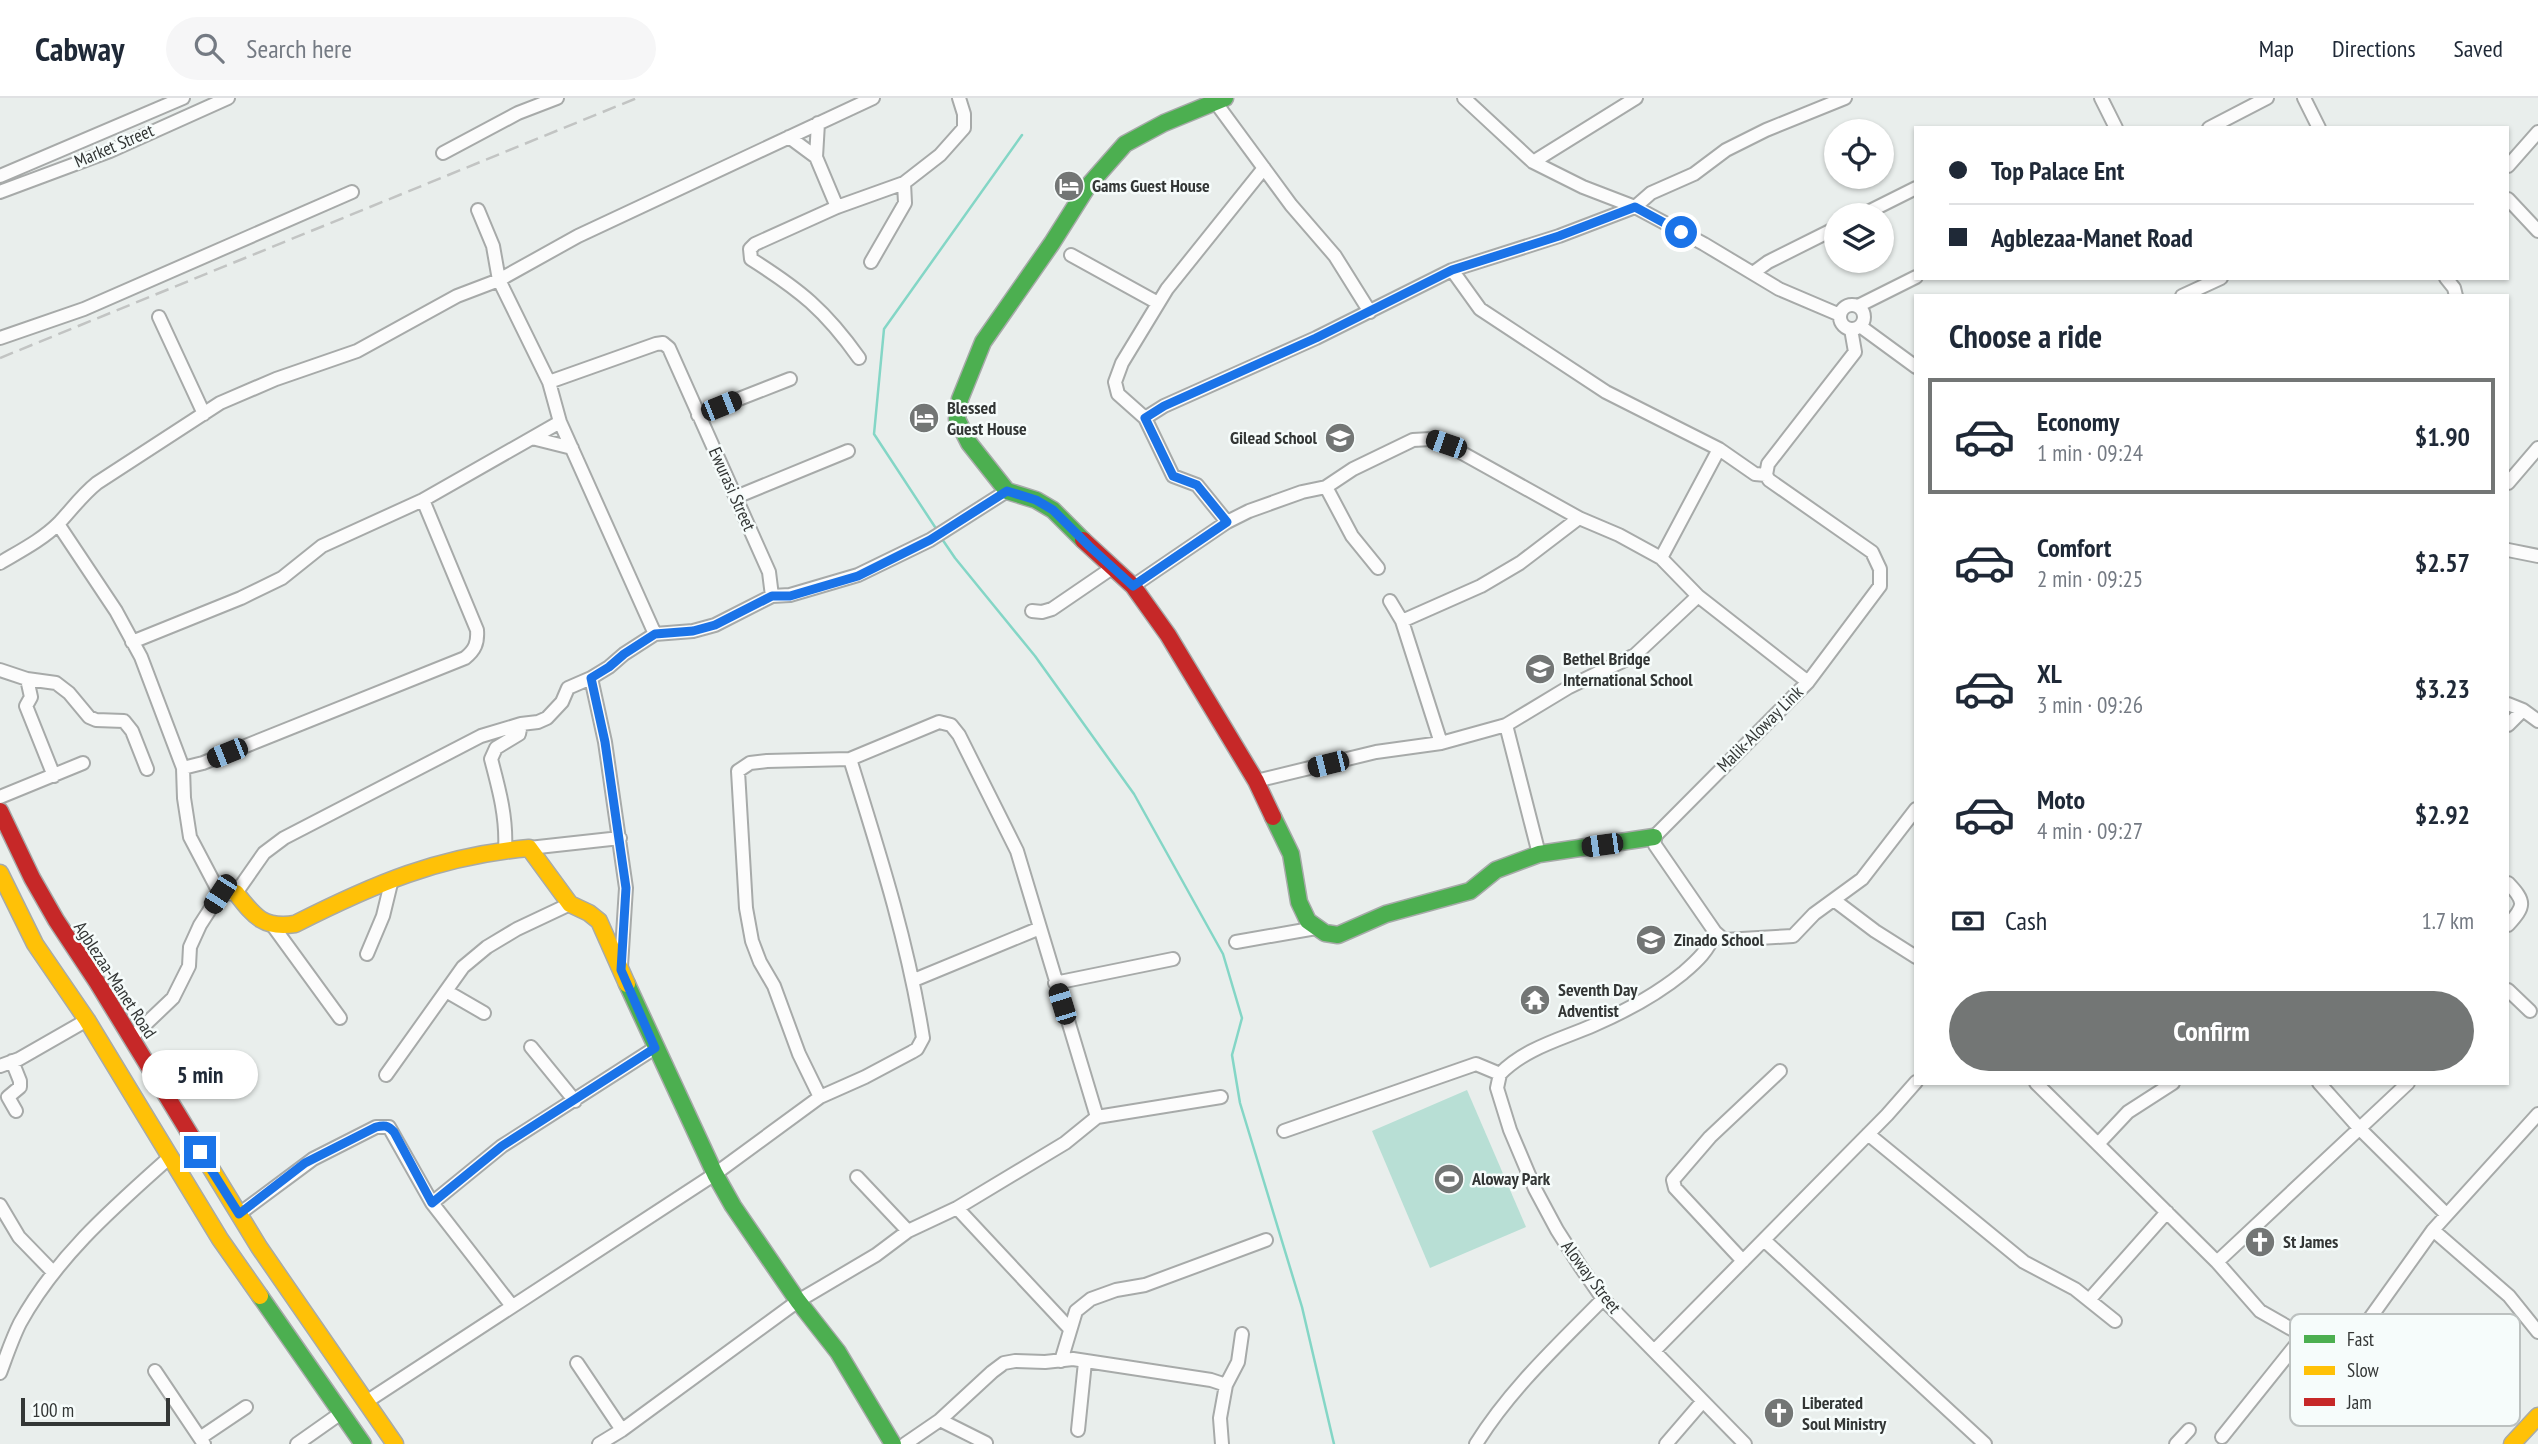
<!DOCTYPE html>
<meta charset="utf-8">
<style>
:root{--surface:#fff;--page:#f6f6f7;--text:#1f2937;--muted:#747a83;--line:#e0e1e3;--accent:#737675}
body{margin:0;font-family:"PT Sans Narrow",sans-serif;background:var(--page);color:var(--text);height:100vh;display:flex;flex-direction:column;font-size:26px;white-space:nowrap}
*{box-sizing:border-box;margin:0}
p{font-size:23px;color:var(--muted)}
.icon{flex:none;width:38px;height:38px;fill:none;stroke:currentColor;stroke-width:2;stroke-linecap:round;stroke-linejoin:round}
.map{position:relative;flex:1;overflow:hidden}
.details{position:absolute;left:1914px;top:196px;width:595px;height:791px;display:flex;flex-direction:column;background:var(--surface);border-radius:0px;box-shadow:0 2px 5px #0004}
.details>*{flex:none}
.guide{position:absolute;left:1914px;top:28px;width:595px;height:154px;border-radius:0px;box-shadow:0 2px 5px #0004;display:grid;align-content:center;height:154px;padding:0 35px;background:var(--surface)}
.controls{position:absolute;left:1824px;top:21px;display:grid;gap:14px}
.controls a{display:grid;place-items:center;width:70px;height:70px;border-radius:50%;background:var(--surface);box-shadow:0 2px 5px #0004;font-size:35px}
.scale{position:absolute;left:21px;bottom:18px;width:149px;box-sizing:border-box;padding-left:7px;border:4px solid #333635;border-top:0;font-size:19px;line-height:24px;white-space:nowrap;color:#333635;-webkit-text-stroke:5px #f6fcfb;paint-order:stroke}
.end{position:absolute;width:32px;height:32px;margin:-16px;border:9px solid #1a73e8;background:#fff;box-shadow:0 0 0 4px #fff}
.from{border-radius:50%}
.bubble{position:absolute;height:49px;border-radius:24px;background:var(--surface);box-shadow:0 2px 5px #0004;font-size:23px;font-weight:700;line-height:49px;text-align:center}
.car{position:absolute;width:21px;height:42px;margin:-21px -10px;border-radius:9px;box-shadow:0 0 5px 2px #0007;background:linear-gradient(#222 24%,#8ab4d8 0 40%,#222 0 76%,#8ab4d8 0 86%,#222 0)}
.guide b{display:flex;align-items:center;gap:24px;height:66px;font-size:26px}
.guide b+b{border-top:2px solid var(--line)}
.guide i{width:18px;height:18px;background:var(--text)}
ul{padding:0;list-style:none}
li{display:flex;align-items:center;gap:21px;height:116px;margin:0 14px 10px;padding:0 21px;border:4px solid transparent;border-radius:0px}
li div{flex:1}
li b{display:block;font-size:26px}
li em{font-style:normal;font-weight:700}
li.active{border-color:var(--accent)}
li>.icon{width:63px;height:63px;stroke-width:1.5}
h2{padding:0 35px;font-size:32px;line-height:84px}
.pay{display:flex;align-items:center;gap:18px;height:77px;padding:0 35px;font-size:26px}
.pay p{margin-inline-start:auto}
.cta{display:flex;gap:14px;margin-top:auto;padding:14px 35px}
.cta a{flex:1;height:80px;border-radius:42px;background:var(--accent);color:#fff;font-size:28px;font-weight:700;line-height:80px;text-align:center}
header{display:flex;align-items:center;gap:42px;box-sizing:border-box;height:98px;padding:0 35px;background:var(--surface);border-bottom:2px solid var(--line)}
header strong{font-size:33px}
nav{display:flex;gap:38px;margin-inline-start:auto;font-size:24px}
.search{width:490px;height:63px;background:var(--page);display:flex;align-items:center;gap:18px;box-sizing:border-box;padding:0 24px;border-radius:38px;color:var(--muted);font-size:26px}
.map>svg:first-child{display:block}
.green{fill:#b8dfd5}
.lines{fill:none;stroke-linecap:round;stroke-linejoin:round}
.stream{stroke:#84d6c6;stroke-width:2.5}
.street-casing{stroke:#a7aaa9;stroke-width:16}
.fast-casing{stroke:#a7aaa9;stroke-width:19}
.slow-casing{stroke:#a7aaa9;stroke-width:19}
.jam-casing{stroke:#a7aaa9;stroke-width:19}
.street{stroke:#fcfcfc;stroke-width:12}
.fast{stroke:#4caf50;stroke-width:16}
.slow{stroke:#ffc107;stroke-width:16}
.jam{stroke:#c62828;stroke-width:16}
.rail{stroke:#c2c4c3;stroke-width:2.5;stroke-dasharray:14 7;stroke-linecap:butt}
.route{stroke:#1a73e8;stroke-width:9}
.labels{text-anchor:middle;stroke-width:5;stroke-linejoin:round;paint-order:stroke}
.street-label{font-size:18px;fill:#333635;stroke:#f6fcfb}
.poi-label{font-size:18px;font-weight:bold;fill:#333635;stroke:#f6fcfb;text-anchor:start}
.key{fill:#f6fcfb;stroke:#bcc1c0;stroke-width:2}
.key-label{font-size:19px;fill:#333635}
</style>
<header>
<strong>Cabway</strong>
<div class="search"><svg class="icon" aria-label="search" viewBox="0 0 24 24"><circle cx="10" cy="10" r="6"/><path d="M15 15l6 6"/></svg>Search here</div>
<nav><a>Map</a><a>Directions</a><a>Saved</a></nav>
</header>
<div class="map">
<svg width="2538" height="1346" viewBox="0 0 2538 1346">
<rect width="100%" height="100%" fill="#e9eeec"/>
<path class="green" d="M1467,992L1526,1129L1430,1170L1372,1033Z"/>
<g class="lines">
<path class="stream" d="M937,432L874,336L884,231L1022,37
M942,441L955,460L1035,558L1134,696L1223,856L1242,920L1232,957L1240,1005L1302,1209L1334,1346"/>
<g class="street-casing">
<path id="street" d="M1464,0L1533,64L1583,89L1635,109L1704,146L1779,191L1840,217
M2101,0L2116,30
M2304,0L2319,30
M1216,5L1291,107L1335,158L1370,214
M818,25L816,59L837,109
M2209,30L2267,0
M789,39L816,59
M443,55L518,15L557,0
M1533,64L1636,0
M2508,68L2538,34
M0,78L183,0
M0,94L110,53L228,0
M2508,101L2538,133
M478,112L493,148L499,182L549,284L560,324L655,536
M1862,117L1916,90
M1071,157L1158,205
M871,164L905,105L904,85
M1452,172L1480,211L1606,294L1719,351L1755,376L1766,377
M1753,175L1768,164L1836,130
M2446,180L2454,190L2456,198
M2182,198L2221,180
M1840 219a12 12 0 1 1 24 0a12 12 0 1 1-24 0Z
M1858,208L1916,179
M159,219L204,316
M1860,228L1916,269
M0,240L84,211L352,94
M859,260C825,212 800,192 751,161L750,151L755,146L837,109L904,85L940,57L964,30V16L959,0
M549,284L656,246L663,245L669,250L769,474L772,498
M698,317L790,281
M1145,320L1164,308L1316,240L1452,172L1559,138L1635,109L1651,95L1694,76L1726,52L1766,32L1845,0
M532,340L572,350
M2508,385L2538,350
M1326,389L1352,438L1378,470
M736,399L848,353
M1227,424L1197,387L1173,378L1145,320L1118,296L1115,284L1122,265L1167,191L1264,70
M58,426L116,513L141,559L183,670L184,700L190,739L220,796L200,827L190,849L189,868L173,900L131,940
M2508,452L2538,458
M1661,460L1719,351
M0,465C20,453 42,442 59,425C72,411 82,397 97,385L220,305L276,281L357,253L457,198L499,182L578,138L873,0
M1133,488L1227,424L1249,413L1302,394L1326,389L1353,371L1413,342L1431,341L1446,346L1579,420L1619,437L1661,460L1698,498L1808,584
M1390,503L1402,523L1441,645
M1032,513L1042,514L1052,511L1112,470
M1402,523L1481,488L1520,465L1579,420
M132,544L241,500L282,480L322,448L423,402L560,324
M0,572L27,581L31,599L26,608L54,678
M591,580L605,644L626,790L621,868
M27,581L56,585L69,595L89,619L96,622L124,623L132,633L147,671
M2508,606L2523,612L2538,623
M1506,627L1539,756
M2508,627L2523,612
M183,670L203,665L465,560C475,552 478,545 477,532L423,402
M1256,683L1376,654L1441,645L1506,627L1569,589L1635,557L1698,498
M0,699L83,665
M529,750L620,740
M505,752C507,720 499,691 491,661L496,650L519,636L521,626
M2508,785C2526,804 2525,808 2508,827
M220,796L236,795L264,755L284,740L481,638L521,626L538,624L547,620L562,604L568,590L591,580L609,569L624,556L655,536L693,533L715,527L772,498L790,497L858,477L930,442L1007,393
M1834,802L1875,833L1916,859
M273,828L340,920
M1715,834L1724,842L1793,838L1814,816L1862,781L1916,711
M1236,844L1316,830
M367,856L383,818L392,781
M914,882L1040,830
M1055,885L1173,861
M2508,892L2530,913
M446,893L484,915
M531,949L575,1003
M12,963L20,983V989L8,999L16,1013
M0,968L19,961L87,922
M1500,976C1525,950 1562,941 1594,927C1626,913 1656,897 1683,875C1697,863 1709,852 1715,834L1655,747L1654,739L1808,584L1880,488V471L1872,454L1769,382L1766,377L1768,366L1855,254L1851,231
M1500,976L1497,990L1510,1032L1535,1091L1557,1132L1580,1168L1603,1201L1745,1346
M386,977L463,869L487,849L517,831L570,806
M2036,985L2217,1164L2260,1213L2337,1257L2348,1251L2433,1132L2538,1016
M2319,985L2360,1031L2446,1116
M820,999L799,956L774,888L760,864L752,843L746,810L738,673L750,665L767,663L850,661L939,624L951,627L959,637L1017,753L1097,1019
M1284,1033L1476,966L1500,976
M1868,1036L2024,1164L2075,1191L2115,1223
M2098,1046L2128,1014L2173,985
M857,1079L908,1133
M432,1105L502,1048L655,950
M0,1107L19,1139L53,1174
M957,1110L1070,1231
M239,1116L313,1061L376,1029H389L432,1105L512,1208
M2433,1132L2509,1198L2538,1234
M1764,1142L1985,1346
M1743,1163L1675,1090L1673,1082L1710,1039L1780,973
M2217,1164L2408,985
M2089,1202L2167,1114
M1654,1253L1887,1017L1916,984
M1061,1263L1076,1213L1091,1201L1116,1192L1145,1187L1266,1142
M577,1265L622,1332
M155,1273L204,1346
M0,1275C6,1259 12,1241 20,1225C57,1158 114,1109 170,1059
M1226,1287L1238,1264L1242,1236
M366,1304L715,1076L820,999L865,979L912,954L917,951L923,940C908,844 879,754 850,661
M940,1322L986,1345
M1078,1332L1085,1264
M2222,1339L2303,1238
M200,1340L246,1309
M297,1346L341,1315
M599,1346L622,1332L798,1203L876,1157L908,1133L957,1110L1065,1045L1097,1019L1221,999
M905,1346L940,1322L992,1274L1004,1265L1015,1263L1045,1264L1073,1261L1211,1282L1226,1287L1220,1320L1222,1346
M1476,1346C1510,1291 1559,1246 1603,1201
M1666,1346L1703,1303
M2176,1346L2189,1332"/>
</g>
<g class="fast-casing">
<path id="fast" d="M1083,442L1053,412L1036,402L1007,393L969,345L957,321L960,301L983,244L1052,145L1088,88L1125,46L1164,25L1225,0
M1273,719L1291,756L1299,804L1308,823L1325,835L1338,837L1386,816L1470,793L1496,772L1539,756L1654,739
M627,886L715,1076L733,1108L798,1203L838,1254L893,1346
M260,1198L363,1346"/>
</g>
<g class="slow-casing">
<path id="slow" d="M0,775L35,846L87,922L220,1141L260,1198
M236,795C254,818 263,831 295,826C374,786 439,758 529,750L570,806L589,815L599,823L627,886
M193,1041L259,1149L395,1346
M2512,1346L2538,1318"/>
</g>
<g class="jam-casing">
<path id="jam" d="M1083,442L1133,488L1168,537L1256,683L1273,719
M0,713L32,780L56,822L97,884L193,1041"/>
</g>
<use href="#street" class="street"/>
<use href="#fast" class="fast"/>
<use href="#slow" class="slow"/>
<use href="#jam" class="jam"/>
<path class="rail" d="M0,260L637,0"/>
</g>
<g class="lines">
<path class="route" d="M200,1054L239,1116L305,1065L376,1029C384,1027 388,1027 394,1034L432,1105L502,1048L655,950L621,872L626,790L605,644L591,580L609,569L624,556L655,536L693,533L715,527L772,498H790L858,478L930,442L1007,393L1036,402L1053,412L1089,448L1133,488L1227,424L1197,387L1173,378L1145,320L1164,308L1316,240L1452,172L1559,138L1635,109L1681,134"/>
</g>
<defs>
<g id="hotel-disc" transform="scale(1.575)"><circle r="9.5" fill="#737675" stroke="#f6fcfb"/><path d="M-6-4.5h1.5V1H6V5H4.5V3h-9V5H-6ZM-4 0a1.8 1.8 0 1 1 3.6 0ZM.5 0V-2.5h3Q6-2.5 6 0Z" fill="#fff"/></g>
<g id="school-disc" transform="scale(1.575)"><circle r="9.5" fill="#737675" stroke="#f6fcfb"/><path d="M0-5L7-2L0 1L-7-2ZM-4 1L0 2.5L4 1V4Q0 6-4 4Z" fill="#fff"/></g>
<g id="temple-disc" transform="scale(1.575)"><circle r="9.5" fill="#737675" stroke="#f6fcfb"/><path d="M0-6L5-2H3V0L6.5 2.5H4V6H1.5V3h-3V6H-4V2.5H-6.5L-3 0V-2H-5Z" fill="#fff"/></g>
<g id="stadium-disc" transform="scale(1.575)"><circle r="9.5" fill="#737675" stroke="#f6fcfb"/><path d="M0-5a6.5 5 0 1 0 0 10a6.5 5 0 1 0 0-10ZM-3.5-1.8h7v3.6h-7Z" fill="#fff"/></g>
<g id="church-disc" transform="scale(1.575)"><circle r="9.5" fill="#737675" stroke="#f6fcfb"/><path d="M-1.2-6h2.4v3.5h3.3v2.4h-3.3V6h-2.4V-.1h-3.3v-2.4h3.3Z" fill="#fff"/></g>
</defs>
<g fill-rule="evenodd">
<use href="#hotel-disc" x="1069" y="88"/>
<use href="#hotel-disc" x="924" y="320"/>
<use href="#school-disc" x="1340" y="340"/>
<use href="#school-disc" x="1540" y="571"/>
<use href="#school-disc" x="1651" y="842"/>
<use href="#temple-disc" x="1535" y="902"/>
<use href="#stadium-disc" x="1449" y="1081"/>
<use href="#church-disc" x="2260" y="1144"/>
<use href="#church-disc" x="1779" y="1315"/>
</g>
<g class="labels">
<g class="street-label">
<text transform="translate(114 48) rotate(-23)" y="6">Market Street</text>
<text transform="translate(732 391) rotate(66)" y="6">Ewurasi Street</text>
<text transform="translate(1760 631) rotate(-45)" y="6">Malik-Aloway Link</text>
<text transform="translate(115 882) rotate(57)" y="6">Agblezaa-Manet Road</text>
<text transform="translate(1591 1179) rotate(53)" y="6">Aloway Street</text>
</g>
<g class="poi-label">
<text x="1092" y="94">Gams Guest House</text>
<text x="947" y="316">Blessed<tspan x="947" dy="21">Guest House</tspan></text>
<text x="1317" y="346" text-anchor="end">Gilead School</text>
<text x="1563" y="567">Bethel Bridge<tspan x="1563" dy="21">International School</tspan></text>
<text x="1674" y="848">Zinado School</text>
<text x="1558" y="898">Seventh Day<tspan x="1558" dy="21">Adventist</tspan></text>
<text x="1472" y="1087">Aloway Park</text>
<text x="2283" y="1150">St James</text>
<text x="1802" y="1311">Liberated<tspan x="1802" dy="21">Soul Ministry</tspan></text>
</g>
</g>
<rect x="2290" y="1216" width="230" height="112" rx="10" class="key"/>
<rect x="2304" y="1237" width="31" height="8" fill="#4caf50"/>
<rect x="2304" y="1268" width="31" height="9" fill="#ffc107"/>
<rect x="2304" y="1300" width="31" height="8" fill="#c62828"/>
<g class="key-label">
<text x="2347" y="1248">Fast</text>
<text x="2347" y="1279">Slow</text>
<text x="2347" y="1311">Jam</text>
</g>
</svg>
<div class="controls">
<a><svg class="icon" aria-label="locate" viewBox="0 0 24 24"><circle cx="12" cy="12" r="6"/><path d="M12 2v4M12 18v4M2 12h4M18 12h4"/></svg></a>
<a><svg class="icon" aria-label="layers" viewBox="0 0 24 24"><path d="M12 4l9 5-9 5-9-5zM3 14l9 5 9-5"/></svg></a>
</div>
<div class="scale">100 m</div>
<i class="end from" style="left:1681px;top:134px"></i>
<i class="end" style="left:200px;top:1054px"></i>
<div class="bubble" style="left:142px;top:952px;width:116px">5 min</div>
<i class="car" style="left:721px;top:308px;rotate:68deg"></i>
<i class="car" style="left:1446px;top:346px;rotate:289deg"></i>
<i class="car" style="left:227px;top:655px;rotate:248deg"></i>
<i class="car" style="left:1328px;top:666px;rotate:256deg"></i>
<i class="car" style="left:1602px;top:747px;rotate:262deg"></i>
<i class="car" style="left:220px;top:796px;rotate:213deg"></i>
<i class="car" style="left:1062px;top:906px;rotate:343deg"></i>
<div class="guide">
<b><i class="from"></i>Top Palace Ent</b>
<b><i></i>Agblezaa-Manet Road</b>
</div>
<section class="details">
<h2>Choose a ride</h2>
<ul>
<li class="active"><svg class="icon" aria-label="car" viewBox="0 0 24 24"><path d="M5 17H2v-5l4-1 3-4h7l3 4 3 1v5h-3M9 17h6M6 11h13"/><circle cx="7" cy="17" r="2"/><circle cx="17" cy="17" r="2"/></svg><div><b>Economy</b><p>1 min · 09:24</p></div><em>$1.90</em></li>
<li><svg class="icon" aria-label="car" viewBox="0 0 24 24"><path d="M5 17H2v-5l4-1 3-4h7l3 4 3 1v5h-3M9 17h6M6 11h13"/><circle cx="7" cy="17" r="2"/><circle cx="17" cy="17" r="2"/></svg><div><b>Comfort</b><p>2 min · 09:25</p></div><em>$2.57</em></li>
<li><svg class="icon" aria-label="car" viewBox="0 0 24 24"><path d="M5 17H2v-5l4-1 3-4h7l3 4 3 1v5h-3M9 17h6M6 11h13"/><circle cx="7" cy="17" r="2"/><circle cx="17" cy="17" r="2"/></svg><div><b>XL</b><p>3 min · 09:26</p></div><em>$3.23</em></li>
<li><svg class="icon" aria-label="car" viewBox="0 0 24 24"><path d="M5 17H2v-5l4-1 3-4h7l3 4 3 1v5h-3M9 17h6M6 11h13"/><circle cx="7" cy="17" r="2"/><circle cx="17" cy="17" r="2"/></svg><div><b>Moto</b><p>4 min · 09:27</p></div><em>$2.92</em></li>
</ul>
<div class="pay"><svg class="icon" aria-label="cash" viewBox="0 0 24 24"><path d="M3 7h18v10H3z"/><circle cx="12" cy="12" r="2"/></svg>Cash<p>1.7 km</p></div>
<div class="cta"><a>Confirm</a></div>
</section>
</div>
